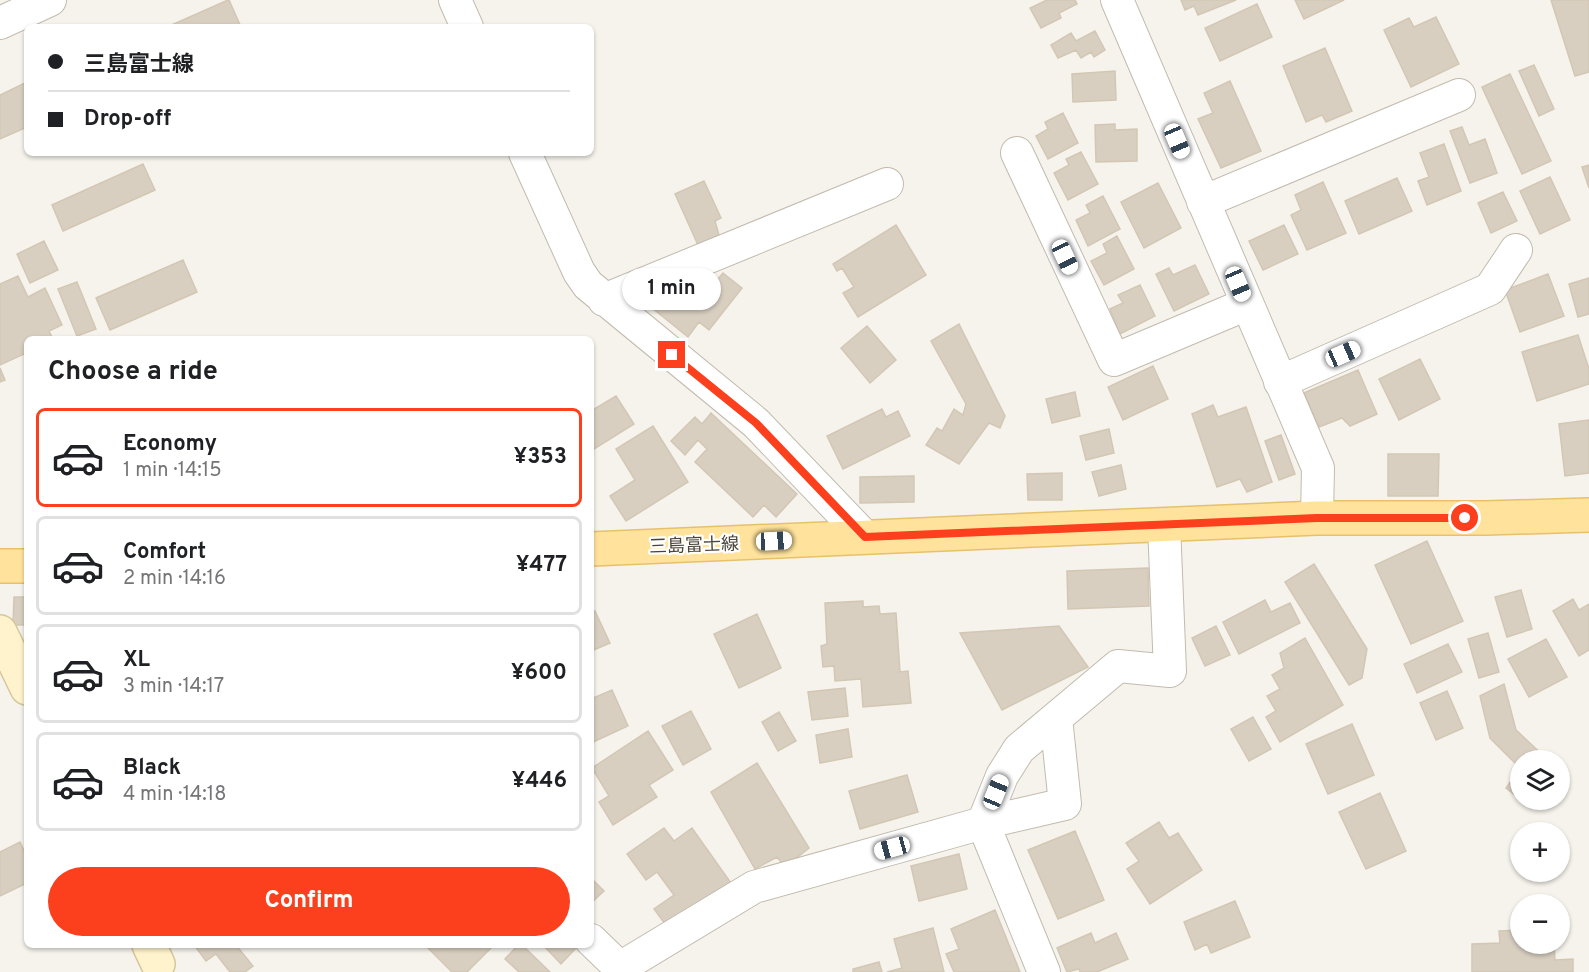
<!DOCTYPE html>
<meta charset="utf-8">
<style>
:root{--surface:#fff;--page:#f6f6f6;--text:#202124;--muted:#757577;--line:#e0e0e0;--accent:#fc3f1d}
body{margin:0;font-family:Overpass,"Noto Sans JP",sans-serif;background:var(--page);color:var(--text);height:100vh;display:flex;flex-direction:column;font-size:22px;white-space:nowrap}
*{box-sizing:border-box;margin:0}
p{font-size:20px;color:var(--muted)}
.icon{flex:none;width:33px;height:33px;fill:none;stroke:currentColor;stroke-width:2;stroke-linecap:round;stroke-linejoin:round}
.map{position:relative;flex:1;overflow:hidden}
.panel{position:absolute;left:24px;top:336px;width:570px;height:612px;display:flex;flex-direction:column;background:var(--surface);border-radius:9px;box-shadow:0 2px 4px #0004}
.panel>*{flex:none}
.top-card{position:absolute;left:24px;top:24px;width:570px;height:132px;border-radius:9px;box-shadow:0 2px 4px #0004;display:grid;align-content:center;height:132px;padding:0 24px;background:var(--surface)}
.buttons{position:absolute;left:1510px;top:750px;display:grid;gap:12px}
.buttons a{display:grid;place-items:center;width:60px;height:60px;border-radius:50%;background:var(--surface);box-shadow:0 2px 4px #0004;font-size:30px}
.end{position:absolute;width:27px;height:27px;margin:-14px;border:8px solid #fc3f1d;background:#fff;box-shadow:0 0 0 3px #fff}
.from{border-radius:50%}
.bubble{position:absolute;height:42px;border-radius:21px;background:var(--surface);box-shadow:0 2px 4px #0004;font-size:20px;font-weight:700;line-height:42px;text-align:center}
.car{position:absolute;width:18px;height:36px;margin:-18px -9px;border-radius:8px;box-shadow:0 0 4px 2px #0007;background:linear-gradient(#fff 24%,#345 0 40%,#fff 0 76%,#345 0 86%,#fff 0)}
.top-card b{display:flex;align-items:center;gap:21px;height:57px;font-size:22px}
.top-card b+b{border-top:2px solid var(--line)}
.top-card i{width:15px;height:15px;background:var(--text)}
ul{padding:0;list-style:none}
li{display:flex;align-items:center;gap:18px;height:99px;margin:0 12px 9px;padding:0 12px;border:3px solid var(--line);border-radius:9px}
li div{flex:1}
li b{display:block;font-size:22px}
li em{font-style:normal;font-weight:700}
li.current{border-color:var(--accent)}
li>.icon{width:54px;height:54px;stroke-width:1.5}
h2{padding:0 24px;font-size:27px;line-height:72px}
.action{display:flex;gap:12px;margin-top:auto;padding:12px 24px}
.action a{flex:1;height:69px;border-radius:36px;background:var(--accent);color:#fff;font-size:24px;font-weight:700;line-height:69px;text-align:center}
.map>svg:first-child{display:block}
.building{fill:#d8cfc1;stroke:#d3c7b4;stroke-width:1.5}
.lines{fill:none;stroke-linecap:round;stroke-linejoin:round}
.street-casing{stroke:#c2bbae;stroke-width:34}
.secondary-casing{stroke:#d6c79b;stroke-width:36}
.primary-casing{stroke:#e6c16a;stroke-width:36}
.street{stroke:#fff;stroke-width:32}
.secondary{stroke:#fff3cd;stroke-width:33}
.primary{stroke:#ffe39c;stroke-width:33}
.route{stroke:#fc3f1d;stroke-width:8}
.labels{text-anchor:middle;stroke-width:4.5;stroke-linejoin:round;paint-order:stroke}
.street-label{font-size:18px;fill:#4b4439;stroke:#fff}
</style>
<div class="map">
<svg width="1589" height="972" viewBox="0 0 1589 972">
<rect width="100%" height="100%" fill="#f6f3ec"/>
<path class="building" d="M229,0L241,27H167L228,0Z
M1047,0H1075L1077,4L1059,13L1061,18L1041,28L1030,8Z
M1181,0H1236L1198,15L1194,6L1185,10Z
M1295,0H1344L1304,19Z
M1551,0H1589V72L1575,76Z
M1257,4L1272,37L1220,61L1205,28Z
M1436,17L1459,64L1411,87L1384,30L1409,18L1414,27Z
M1095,31L1105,50L1094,57L1091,52L1081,58L1076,50L1058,58L1051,45L1071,33L1076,41Z
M1325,48L1352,111L1326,122L1322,115L1306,122L1283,66Z
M1534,65L1554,109L1539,116L1519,71Z
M1115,71L1116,100L1073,102L1072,74Z
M1510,74L1551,161L1522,174L1482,87Z
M1230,81L1261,151L1221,168L1198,119L1213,113L1204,93Z
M27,82V127L0,139V95Z
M1063,113L1078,143L1048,159L1036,136L1048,129L1045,122Z
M1115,124V130L1137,129V161L1096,162L1095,125Z
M1462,127L1469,145L1485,139L1497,173L1470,183L1450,131Z
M1444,144L1461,191L1427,205L1418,181L1429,177L1420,153Z
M1081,152L1098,184L1068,200L1054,173L1069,165L1066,159Z
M143,164L155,190L63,231L52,205Z
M1589,165V188L1582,167Z
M1550,177L1570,220L1540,234L1520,191Z
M1397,178L1412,211L1359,234L1345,201Z
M704,181L721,218L715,221L719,235L698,245L675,194Z
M1323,182L1346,233L1307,250L1291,215L1301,210L1295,195Z
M1158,183L1181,228L1144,248L1121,202Z
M1503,192L1517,221L1491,233L1478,203Z
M1103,196L1120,229L1088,246L1076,220L1090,213L1086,205Z
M896,225L926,275L858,317L843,293L854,287L842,268L837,271L833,264Z
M1284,225L1298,254L1263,270L1249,241Z
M1117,236L1134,269L1104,285L1091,261L1107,253L1103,244Z
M44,241L58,270L30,283L17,254Z
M183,260L197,292L110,330L96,298Z
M1195,265L1209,294L1174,311L1156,274L1169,268L1173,275Z
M704,269L718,279L723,273L742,288L709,330L699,322L688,337L652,308L676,277L690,287Z
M1548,274L1564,316L1520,332L1505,290Z
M18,276L28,297L45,288L62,325L49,331L53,339H27V356L26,353L0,365V284Z
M1589,278V314L1578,317L1569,284Z
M77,282L96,329L77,336L58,289Z
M1140,285L1155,316L1120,334L1110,309L1123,303L1118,295Z
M959,324L1005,416L1000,428L989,423L959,464L926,445L937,428L942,431L954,409L963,415L966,404L931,341Z
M867,326L896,360L870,383L841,348Z
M1578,335L1589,369V384L1537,401L1522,352Z
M1420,359L1440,399L1399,420L1379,379Z
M1153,366L1168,399L1123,420L1108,387Z
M0,368L5,380L0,382Z
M1358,370L1377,414L1350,426L1342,418L1319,427L1304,393Z
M1075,392L1080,416L1052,423L1046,399Z
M616,396L634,424L591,451V411Z
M1213,405L1218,417L1246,407L1272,482L1247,492L1240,479L1217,487L1192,414Z
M882,409L886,417L898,411L910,436L843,469L827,436Z
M711,413L797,494L776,517L764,505L753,517L695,462L707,449L698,440L685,455L671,441L695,417L702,424Z
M1589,420V473L1565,476L1559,424Z
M653,426L688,482L626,521L610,496L635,480L616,449Z
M1109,429L1114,453L1086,460L1080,436Z
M1281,435L1295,474L1279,480L1265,441Z
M1388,454H1439L1438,496H1388Z
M1121,465L1126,489L1099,496L1092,472Z
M1062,473V500H1028L1027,474Z
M914,476V502L860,503V477Z
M1427,541L1463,621L1411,644L1375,565Z
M1314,564L1367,649L1362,678L1349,685L1285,582Z
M1148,568L1149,606L1068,609L1067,571Z
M1521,590L1532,629L1507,637L1495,597Z
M14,597H27V625H13Z
M1573,599L1579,610L1589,604V650L1579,656L1553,611Z
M1265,600L1271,612L1290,603L1300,623L1239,654L1223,622Z
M863,601V607L879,606L880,614L896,613L900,672L908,671L911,703L863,707L861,679L835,681L834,666L823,667L821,646L827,644L825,603Z
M595,611L610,643L591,651V614Z
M757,614L781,668L739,688L714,634Z
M1059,626L1088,667L1002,710L960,633Z
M1216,626L1230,655L1205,666L1192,638Z
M1488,633L1499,672L1479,678L1468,639Z
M1305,638L1343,705L1280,742L1266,717L1276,711L1267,696L1280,689L1272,675L1284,668L1280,653Z
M1546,639L1567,677L1529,697L1508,659Z
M1448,644L1462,672L1417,693L1404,664Z
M1504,684L1516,730L1548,760H1521V800H1531L1528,805L1506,788L1520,768L1490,738L1480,696Z
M845,688L848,716L812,720L808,692Z
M612,690L628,726L591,743V699Z
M1447,691L1463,728L1436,740L1420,703Z
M691,711L711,749L683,765L662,726Z
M779,712L796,741L778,751L762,722Z
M1253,717L1271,749L1249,761L1231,729Z
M1352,724L1374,775L1328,794L1306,744Z
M848,729L852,757L820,763L816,735Z
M648,731L673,770L649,785L657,797L613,825L599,802L609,796L592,768Z
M757,763L809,848L785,867L777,857L755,869L711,792Z
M907,775L918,812L860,829L849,791Z
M1380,793L1406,851L1366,869L1339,812Z
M1159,822L1169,838L1178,833L1202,870L1150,904L1127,869L1139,861L1126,843Z
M664,828L674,841L692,828L731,883L668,928L654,909L674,895L657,872L646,880L627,854Z
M1075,831L1104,900L1058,919L1028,850Z
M20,842L27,857V883L0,896V852Z
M959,854L967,889L919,901L911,866Z
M591,878L604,891L591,903Z
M1235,901L1250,937L1211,953L1207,944L1195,950L1184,922Z
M995,910L1020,972H954L946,954L959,949L951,929Z
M933,928L944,972H887L902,968L894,939Z
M1521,930V944H1554L1555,960L1573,959V972H1472V944L1500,943L1499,931Z
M1091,933L1095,943L1116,933L1128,959L1097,972H1080L1079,969L1067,972L1057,948Z
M194,945H236L253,966L245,972H230L216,954L206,961Z
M425,945H494L467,972H452Z
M518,945H522L550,972H519L505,959Z
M543,945H573L576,948L561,964Z
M879,962L882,972H853V969Z"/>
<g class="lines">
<g class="street-casing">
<path id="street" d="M455,0L467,27
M1117,0L1318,468L1317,518
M0,23L50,0
M525,153L579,272L588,285L756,423L865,537
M1017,153L1114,360L1247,304
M1203,202L1459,95
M604,300L887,184
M1280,382L1490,289L1516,250
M591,940L620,968L617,972
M620,968L754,887L983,823L1002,776L1019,749L1056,718
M1044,972L983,823L1065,804L1056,718L1118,666L1170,671L1164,525"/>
</g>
<g class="secondary-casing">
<path id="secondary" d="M0,632L27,688
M149,945L158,964"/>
</g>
<g class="primary-casing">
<path id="primary" d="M591,549L1317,518H1486L1589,515
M0,566H27"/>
</g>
<use href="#street" class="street"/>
<use href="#secondary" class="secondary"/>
<use href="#primary" class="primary"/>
</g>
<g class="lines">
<path class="route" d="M672,355L756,423L865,537L1317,518H1465"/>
</g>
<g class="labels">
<g class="street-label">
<text transform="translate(694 545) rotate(-2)" y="6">三島富士線</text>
</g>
</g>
</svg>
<div class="buttons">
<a><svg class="icon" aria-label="layers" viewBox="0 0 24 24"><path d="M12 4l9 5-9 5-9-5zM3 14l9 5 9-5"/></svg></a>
<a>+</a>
<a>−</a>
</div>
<i class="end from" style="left:1465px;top:518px"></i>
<i class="end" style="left:672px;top:355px"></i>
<div class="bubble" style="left:622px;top:268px;width:99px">1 min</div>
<i class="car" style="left:1177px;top:141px;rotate:157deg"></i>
<i class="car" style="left:1065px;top:257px;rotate:155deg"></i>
<i class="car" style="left:1238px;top:284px;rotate:157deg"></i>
<i class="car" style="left:1343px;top:354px;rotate:66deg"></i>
<i class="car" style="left:774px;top:541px;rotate:87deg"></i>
<i class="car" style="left:996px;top:792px;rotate:22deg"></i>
<i class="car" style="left:892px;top:848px;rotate:255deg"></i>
<div class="top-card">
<b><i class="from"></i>三島富士線</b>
<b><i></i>Drop-off</b>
</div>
<section class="panel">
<h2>Choose a ride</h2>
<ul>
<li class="current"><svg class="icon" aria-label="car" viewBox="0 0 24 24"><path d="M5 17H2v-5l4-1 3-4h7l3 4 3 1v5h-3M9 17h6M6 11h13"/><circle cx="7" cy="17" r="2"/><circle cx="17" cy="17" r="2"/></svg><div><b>Economy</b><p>1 min · 14:15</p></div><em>¥353</em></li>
<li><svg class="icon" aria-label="car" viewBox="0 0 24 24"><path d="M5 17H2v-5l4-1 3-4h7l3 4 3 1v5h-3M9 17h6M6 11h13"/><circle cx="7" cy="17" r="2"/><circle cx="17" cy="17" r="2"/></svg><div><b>Comfort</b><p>2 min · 14:16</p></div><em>¥477</em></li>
<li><svg class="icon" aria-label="car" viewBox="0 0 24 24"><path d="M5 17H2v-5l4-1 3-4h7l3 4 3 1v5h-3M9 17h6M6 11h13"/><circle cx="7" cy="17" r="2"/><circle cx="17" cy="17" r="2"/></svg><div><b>XL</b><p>3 min · 14:17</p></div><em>¥600</em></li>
<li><svg class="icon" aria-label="car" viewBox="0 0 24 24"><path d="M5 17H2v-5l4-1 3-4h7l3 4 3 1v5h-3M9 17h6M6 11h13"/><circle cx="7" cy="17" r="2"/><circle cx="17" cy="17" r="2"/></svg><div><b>Black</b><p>4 min · 14:18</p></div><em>¥446</em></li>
</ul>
<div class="action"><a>Confirm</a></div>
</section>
</div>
